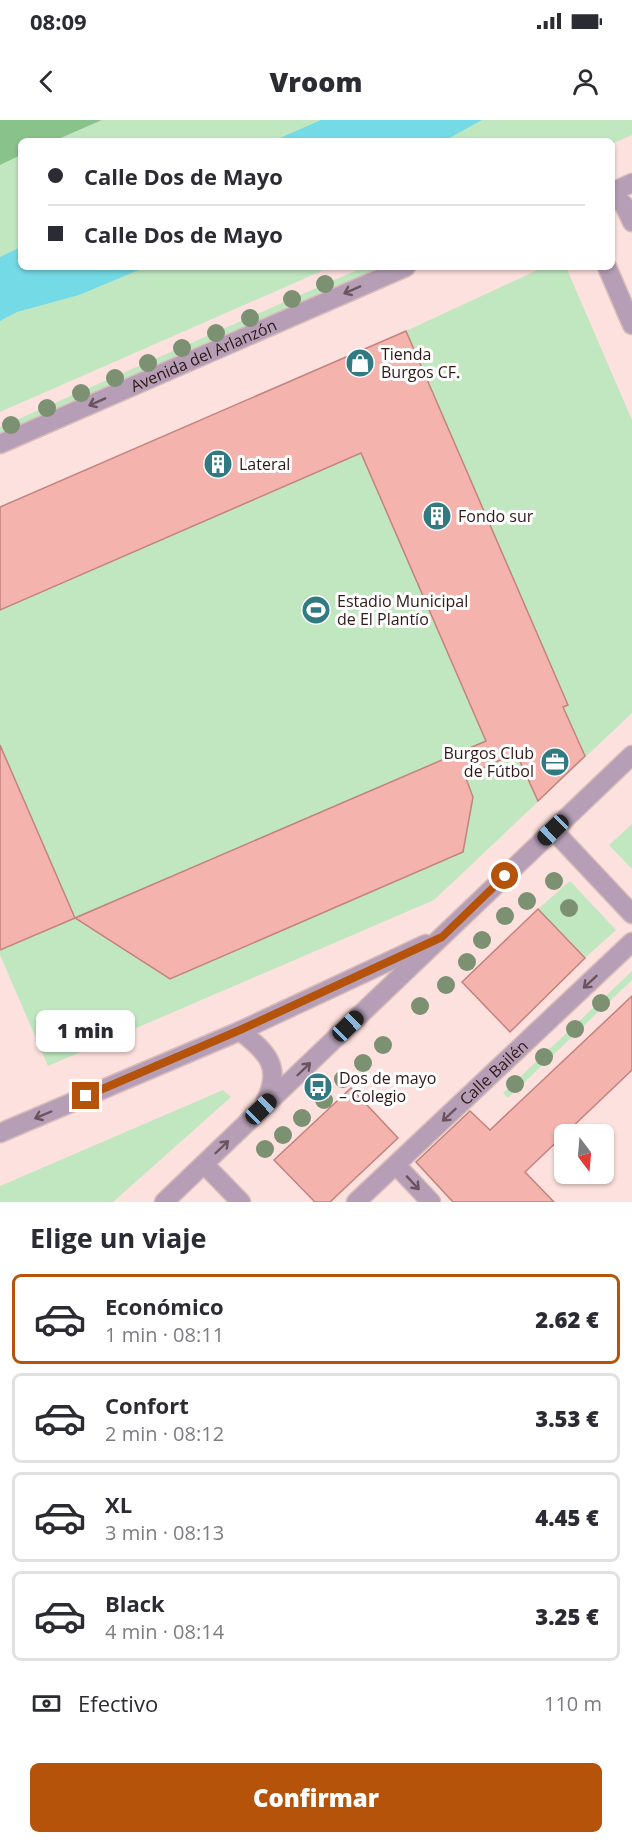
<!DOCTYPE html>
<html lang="es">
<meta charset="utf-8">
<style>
:root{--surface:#fff;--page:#f7f7f7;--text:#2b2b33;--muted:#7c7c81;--line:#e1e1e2;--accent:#b45309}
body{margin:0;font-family:"Open Sans",sans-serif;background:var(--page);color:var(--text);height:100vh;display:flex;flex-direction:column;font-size:22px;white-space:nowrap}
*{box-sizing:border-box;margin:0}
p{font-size:20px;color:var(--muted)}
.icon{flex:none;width:33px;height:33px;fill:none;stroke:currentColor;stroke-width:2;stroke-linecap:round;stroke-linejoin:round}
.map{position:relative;height:1082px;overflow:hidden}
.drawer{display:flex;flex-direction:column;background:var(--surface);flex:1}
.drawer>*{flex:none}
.hud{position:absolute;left:18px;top:18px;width:597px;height:132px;border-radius:9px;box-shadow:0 2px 4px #0004;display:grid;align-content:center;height:132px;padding:0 30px;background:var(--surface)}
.needle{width:39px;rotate:164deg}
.buttons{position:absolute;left:554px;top:1004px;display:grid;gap:12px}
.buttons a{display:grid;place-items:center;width:60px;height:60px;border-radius:9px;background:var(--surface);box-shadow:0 2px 4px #0004;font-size:30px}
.end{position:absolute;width:27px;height:27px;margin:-14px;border:8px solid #b45309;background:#fff;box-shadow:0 0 0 3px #fff}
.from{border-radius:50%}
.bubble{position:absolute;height:42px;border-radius:9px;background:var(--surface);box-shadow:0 2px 4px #0004;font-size:20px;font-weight:800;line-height:42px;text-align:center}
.car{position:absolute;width:18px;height:36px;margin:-18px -9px;border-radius:8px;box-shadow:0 0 4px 2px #0007;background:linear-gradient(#222 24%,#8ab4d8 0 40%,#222 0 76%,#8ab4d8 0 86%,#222 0)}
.hud b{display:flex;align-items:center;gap:21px;height:57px;font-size:22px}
.hud b+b{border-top:2px solid var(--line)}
.hud i{width:15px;height:15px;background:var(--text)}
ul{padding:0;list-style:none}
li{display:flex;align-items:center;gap:18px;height:90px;margin:0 12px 9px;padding:0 18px;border:3px solid var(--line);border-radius:9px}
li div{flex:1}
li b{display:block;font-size:22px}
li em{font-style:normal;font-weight:800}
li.on{border-color:var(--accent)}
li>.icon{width:54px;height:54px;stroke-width:1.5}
h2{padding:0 30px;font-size:27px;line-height:72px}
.pay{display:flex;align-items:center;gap:15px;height:66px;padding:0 30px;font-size:22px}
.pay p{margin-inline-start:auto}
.button{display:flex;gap:12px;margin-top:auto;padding:12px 30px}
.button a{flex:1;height:69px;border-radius:9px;background:var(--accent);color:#fff;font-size:24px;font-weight:800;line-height:69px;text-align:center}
.status{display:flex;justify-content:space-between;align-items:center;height:42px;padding:0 30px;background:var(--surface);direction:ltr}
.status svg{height:16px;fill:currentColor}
header{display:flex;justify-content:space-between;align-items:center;height:78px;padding:0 30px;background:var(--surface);font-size:27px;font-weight:800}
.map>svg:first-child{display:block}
.green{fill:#c1e7c1}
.forest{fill:#8ac28b}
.water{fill:#74dae6}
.building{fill:#f5b3ad;stroke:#c2837d;stroke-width:1.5}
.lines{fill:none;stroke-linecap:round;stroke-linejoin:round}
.street-casing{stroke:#d8bdba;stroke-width:21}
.street{stroke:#b59eb6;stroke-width:18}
.tree{fill:#7c9072}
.oneway{stroke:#6c545e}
.route{stroke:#b45309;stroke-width:8}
.labels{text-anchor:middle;stroke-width:6;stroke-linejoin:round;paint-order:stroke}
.poi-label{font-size:16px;fill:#301816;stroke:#fff;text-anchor:start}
.street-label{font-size:16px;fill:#301816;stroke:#fff}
</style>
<div class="status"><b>08:09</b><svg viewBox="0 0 49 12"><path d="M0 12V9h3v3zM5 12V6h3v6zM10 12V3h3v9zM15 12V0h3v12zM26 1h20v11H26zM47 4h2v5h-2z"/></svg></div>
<header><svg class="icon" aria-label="back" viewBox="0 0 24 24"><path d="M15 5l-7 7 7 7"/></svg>Vroom<svg class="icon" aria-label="person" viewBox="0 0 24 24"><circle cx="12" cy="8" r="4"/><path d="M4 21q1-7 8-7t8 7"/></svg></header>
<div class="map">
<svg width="632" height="1082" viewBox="0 0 632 1082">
<rect width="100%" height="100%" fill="#fde1de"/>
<path class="green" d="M102,0H632V15L612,24V21H54Z
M21,35V147H331L0,292V45Z
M364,147H384L0,315V307Z
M544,147H566L632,300V593L434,780L48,946L0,835V387L406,211Z
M632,704V749L609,725Z
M570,761L616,810L585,838L538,789Z
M632,851V860L508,978L503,973Z
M223,970L231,977L113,1082H0V1066Z"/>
<path class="forest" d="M0,0H102L54,21H21V35L0,45Z"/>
<path class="water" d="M321,0H482L444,21H273Z
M21,127V147H146L79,175L17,192L0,201V137Z"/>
<path class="building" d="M406,211L568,585L563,587L585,636L538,681L516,633L465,656L473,677L463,732L170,859L75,798L486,621L361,333L0,490V387Z
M0,625L75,798L0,830Z
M538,789L585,838L510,912L462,862Z
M632,876V950L525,1052L554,1082H453L416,1042L470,991L490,1010Z
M351,968L398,1018L330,1082H315L274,1040Z"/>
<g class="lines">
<g class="street-casing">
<g id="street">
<path d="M612,72L632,63"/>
<path d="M612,74L624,85L632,102"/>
<path d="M607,147L632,205"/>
<path id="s1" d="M0,324L406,147"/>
<path d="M553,710L632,794"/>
<path d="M240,911C267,932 283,947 265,982"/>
<path d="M0,1013L240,911L426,824"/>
<path d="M204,1044L241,1082"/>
<path d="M396,1045L431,1082"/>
<path d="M164,1082L632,635"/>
<path id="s2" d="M356,1082L632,822"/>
</g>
</g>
<use href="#street" class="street"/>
</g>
<g class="tree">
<circle cx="325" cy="164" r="9"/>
<circle cx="292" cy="179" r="9"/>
<circle cx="250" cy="198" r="9"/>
<circle cx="216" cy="213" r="9"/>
<circle cx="182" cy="228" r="9"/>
<circle cx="148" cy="243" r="9"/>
<circle cx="115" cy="258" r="9"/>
<circle cx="81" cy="273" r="9"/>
<circle cx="47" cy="288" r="9"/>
<circle cx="11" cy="305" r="9"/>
<circle cx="554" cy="761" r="9"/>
<circle cx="527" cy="781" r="9"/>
<circle cx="569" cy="788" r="9"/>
<circle cx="505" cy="796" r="9"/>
<circle cx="482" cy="820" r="9"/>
<circle cx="467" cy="842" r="9"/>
<circle cx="446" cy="865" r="9"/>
<circle cx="601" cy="883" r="9"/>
<circle cx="420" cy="886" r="9"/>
<circle cx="575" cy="909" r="9"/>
<circle cx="383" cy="925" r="9"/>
<circle cx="544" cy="937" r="9"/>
<circle cx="363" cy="943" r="9"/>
<circle cx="343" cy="959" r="9"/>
<circle cx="515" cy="964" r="9"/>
<circle cx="324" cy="980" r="9"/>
<circle cx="302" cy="998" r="9"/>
<circle cx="283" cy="1015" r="9"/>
<circle cx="265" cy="1029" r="9"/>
</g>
<defs><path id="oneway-shaft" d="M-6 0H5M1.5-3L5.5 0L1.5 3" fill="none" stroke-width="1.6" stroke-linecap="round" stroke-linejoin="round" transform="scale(1.5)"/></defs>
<g class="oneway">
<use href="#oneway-shaft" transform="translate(352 170) rotate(156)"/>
<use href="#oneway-shaft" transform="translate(97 282) rotate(156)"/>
<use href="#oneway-shaft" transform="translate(590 862) rotate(137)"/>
<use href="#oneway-shaft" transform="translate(304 949) rotate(-44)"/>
<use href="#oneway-shaft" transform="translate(43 995) rotate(157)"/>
<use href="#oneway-shaft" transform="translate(449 995) rotate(137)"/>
<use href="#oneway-shaft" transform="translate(222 1027) rotate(-44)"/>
<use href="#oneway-shaft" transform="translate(413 1063) rotate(47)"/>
</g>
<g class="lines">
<path class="route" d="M86,976L240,910L442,817L505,756"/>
</g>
<defs>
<g id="shop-disc" transform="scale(1.5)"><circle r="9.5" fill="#327a82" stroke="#fff"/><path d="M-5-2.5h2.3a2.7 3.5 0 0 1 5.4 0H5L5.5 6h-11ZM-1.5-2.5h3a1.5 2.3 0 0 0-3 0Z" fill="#fff"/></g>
<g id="building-disc" transform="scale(1.5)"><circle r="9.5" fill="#327a82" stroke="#fff"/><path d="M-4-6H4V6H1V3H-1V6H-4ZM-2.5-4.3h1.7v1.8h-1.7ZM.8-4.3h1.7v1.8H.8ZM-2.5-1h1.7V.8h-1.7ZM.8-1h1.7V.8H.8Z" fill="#fff"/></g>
<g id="stadium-disc" transform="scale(1.5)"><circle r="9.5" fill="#327a82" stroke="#fff"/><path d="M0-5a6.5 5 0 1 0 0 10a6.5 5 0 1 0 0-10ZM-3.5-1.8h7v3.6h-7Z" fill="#fff"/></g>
<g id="office-disc" transform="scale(1.5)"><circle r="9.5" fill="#327a82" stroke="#fff"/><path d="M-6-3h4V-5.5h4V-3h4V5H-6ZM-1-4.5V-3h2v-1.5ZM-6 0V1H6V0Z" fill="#fff"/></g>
<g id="bus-disc" transform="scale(1.5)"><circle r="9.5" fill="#327a82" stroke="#fff"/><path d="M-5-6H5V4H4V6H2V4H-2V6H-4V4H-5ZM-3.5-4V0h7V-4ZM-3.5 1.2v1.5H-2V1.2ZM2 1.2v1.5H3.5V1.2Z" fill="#fff"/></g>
</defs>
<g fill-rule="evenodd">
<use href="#shop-disc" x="360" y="243"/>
<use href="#building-disc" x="218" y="344"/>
<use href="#building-disc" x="437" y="396"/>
<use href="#stadium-disc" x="316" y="490"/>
<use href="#office-disc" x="555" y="642"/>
<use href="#bus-disc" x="318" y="967"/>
</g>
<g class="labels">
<g class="poi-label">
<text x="381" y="240">Tienda<tspan x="381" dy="18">Burgos CF.</tspan></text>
<text x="239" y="350">Lateral</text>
<text x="458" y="402">Fondo sur</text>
<text x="337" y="487">Estadio Municipal<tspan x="337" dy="18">de El Plantío</tspan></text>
<text x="534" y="639" text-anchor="end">Burgos Club<tspan x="534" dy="18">de Fútbol</tspan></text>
<text x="339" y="964">Dos de mayo<tspan x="339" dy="18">– Colegio</tspan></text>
</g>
<g class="street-label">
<text dy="6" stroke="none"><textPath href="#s1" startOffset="222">Avenida del Arlanzón</textPath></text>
<text dy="6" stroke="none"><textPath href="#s2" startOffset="189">Calle Bailén</textPath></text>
</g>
</g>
</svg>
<div class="buttons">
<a><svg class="needle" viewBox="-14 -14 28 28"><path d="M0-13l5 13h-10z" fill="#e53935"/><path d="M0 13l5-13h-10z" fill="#7c7c81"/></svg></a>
</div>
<i class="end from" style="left:505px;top:756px"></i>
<i class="end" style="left:86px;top:976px"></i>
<div class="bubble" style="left:36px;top:890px;width:99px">1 min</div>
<i class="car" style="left:553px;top:710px;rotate:226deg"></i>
<i class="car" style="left:348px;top:906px;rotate:46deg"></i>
<i class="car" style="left:261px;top:989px;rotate:46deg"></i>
<div class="hud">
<b><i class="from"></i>Calle Dos de Mayo</b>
<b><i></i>Calle Dos de Mayo</b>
</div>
</div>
<section class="drawer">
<h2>Elige un viaje</h2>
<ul>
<li class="on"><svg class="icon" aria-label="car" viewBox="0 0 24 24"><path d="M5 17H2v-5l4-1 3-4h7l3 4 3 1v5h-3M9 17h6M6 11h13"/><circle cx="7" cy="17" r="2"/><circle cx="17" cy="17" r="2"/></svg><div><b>Económico</b><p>1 min · 08:11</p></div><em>2.62 €</em></li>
<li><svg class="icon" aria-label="car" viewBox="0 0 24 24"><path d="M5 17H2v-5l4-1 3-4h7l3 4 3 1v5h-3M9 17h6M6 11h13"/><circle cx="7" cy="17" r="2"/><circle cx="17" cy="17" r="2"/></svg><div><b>Confort</b><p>2 min · 08:12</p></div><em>3.53 €</em></li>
<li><svg class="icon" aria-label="car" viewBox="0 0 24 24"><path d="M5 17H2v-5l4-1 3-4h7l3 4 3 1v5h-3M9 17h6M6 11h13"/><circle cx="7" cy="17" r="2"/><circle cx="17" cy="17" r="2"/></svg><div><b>XL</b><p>3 min · 08:13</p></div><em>4.45 €</em></li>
<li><svg class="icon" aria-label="car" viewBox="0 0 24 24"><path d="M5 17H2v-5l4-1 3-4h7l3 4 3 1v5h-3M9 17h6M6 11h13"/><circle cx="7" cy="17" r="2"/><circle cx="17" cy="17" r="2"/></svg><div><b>Black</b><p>4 min · 08:14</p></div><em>3.25 €</em></li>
</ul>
<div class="pay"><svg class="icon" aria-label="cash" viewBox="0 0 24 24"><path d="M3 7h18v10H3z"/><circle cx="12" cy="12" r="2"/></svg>Efectivo<p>110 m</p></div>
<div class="button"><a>Confirmar</a></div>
</section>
